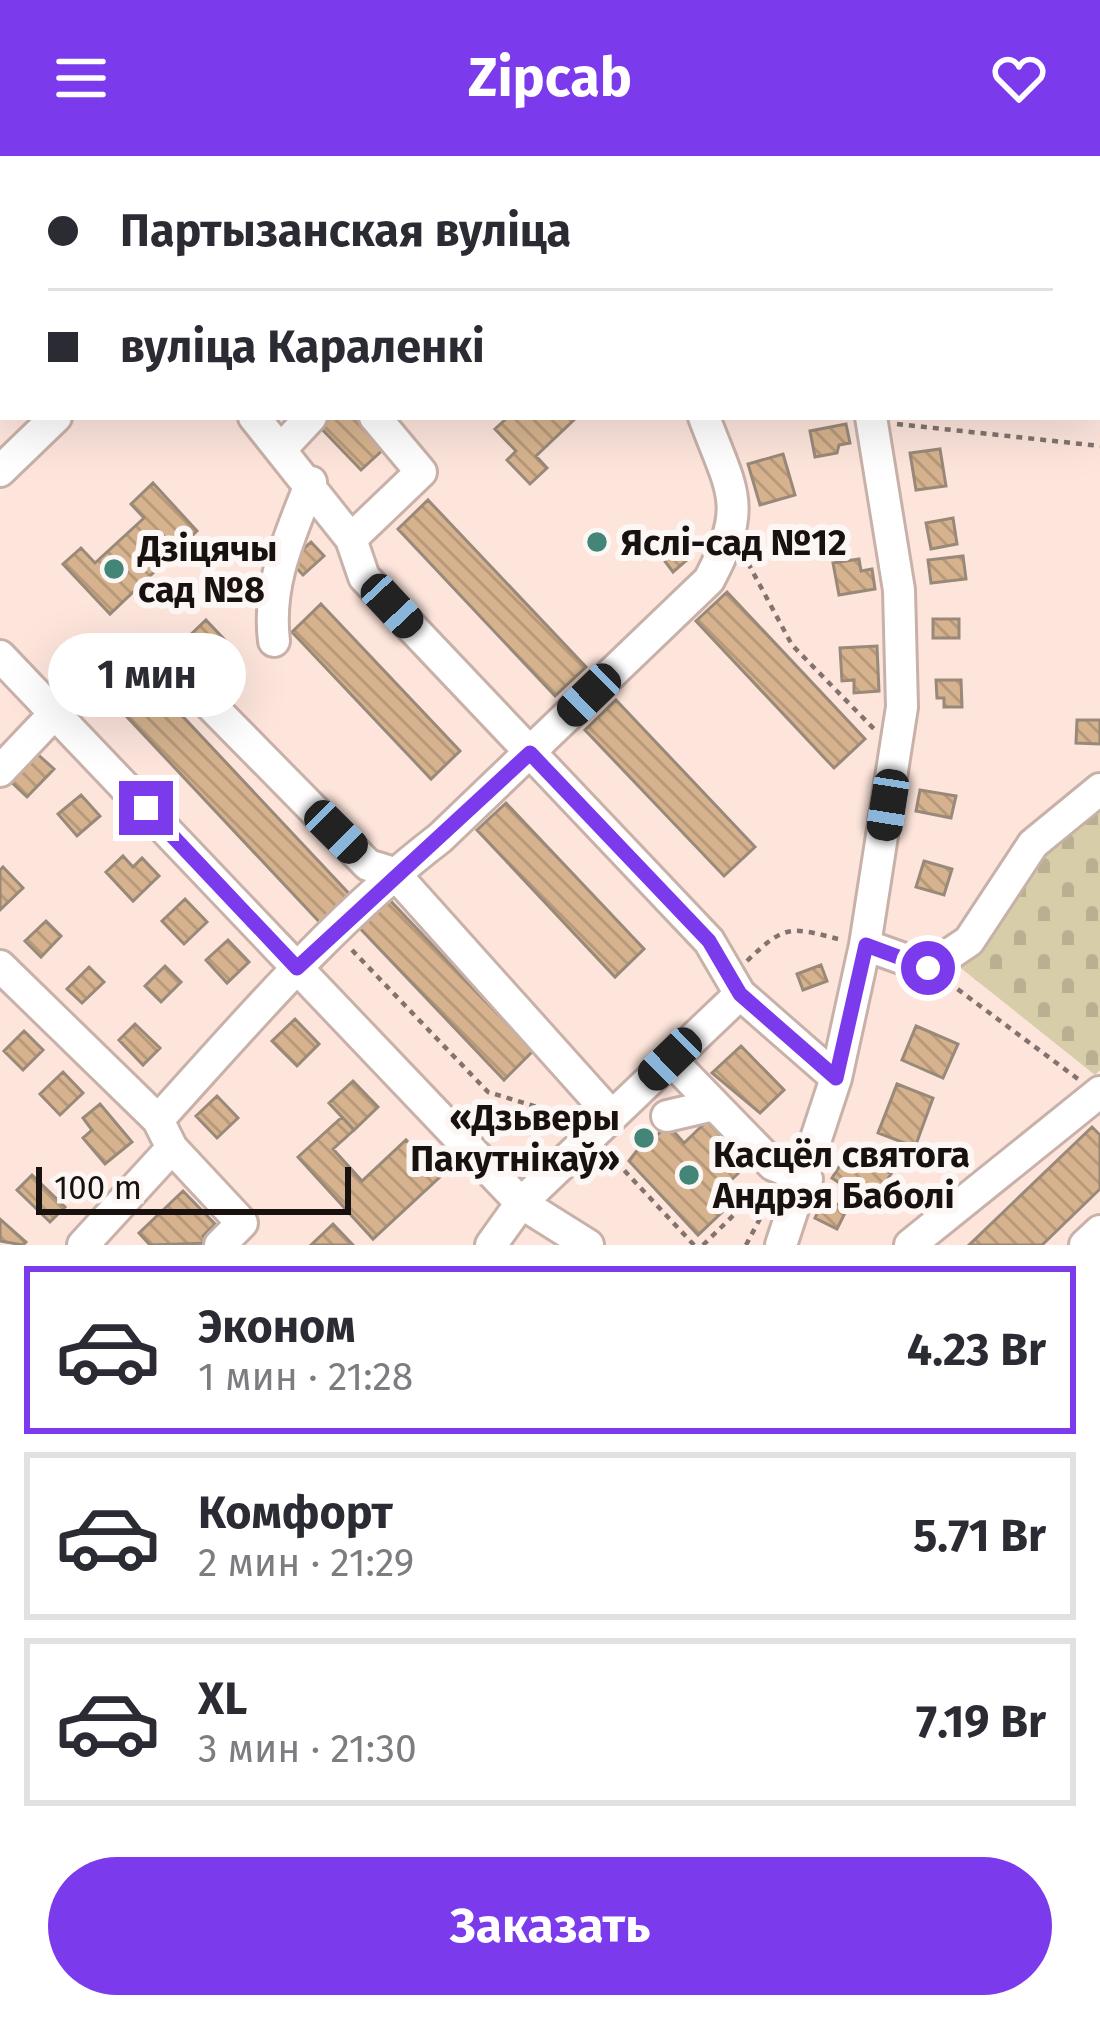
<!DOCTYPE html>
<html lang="ru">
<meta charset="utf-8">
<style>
:root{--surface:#fff;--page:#f7f7f7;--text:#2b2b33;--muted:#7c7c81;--line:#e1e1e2;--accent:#7c3aed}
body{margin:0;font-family:"Fira Sans",sans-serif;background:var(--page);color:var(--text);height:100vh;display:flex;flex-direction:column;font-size:45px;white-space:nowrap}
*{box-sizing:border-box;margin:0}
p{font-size:39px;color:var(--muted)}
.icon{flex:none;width:66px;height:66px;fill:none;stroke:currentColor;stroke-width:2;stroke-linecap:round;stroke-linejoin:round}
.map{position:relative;height:1089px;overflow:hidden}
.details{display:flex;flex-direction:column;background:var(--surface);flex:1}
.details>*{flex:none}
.hud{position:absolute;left:0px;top:0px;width:1101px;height:264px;box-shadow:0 12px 48px #0002;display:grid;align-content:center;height:264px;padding:0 48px;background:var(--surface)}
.scale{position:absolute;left:36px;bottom:30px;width:315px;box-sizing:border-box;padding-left:12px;border:6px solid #19110f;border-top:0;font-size:33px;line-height:42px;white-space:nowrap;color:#19110f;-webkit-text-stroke:9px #fcf7f5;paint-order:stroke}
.end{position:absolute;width:54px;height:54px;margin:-27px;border:15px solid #7c3aed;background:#fff;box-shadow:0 0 0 6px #fff}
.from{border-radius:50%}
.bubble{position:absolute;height:84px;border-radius:42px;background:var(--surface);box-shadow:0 12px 48px #0002;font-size:39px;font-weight:700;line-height:84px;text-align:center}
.car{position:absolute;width:36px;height:72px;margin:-36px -18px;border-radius:15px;box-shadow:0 0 9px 3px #0007;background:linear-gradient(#222 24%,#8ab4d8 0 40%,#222 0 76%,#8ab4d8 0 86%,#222 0)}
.hud b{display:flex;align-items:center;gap:42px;height:114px;font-size:45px}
.hud b+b{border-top:3px solid var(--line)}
.hud i{width:30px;height:30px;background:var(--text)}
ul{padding:21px 0 0;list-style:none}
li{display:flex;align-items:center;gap:36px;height:168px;margin:0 24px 18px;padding:0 24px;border:6px solid var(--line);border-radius:0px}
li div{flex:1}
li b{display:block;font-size:45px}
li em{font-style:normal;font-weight:700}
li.on{border-color:var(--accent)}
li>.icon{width:108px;height:108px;stroke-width:1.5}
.button{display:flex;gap:24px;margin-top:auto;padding:24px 48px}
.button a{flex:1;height:138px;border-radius:72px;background:var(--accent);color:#fff;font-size:48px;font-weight:700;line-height:138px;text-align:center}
header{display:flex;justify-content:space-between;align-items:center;height:156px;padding:0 48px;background:var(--accent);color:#fff;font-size:54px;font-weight:700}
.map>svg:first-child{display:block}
.cemetery{fill:url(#cemetery-stones)}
.building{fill:url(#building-back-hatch);stroke:#988979;stroke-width:3}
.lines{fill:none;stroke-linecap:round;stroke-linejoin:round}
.minor-casing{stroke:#c8b1a8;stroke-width:36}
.path{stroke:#82736e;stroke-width:4.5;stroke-dasharray:6 6;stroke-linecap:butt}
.minor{stroke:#fff;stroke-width:30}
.route{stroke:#7c3aed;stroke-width:15}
.poi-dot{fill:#438576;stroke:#fcf7f5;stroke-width:4.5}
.labels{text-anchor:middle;stroke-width:12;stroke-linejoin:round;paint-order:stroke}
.poi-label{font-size:36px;font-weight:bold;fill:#19110f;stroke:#fcf7f5;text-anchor:start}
</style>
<header><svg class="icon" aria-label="menu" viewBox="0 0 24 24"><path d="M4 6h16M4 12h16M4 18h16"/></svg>Zipcab<svg class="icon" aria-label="heart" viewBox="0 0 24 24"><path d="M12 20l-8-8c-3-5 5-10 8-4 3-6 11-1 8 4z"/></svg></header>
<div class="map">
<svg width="1100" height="1089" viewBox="0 0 1100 1089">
<defs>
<pattern id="cemetery-stones" width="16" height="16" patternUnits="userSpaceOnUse" patternTransform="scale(3)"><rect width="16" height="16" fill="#d7cea9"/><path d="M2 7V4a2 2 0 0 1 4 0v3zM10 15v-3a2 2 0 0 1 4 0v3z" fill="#b8b090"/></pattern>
<pattern id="building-back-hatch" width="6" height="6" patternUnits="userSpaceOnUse" patternTransform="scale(3)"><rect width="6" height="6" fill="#d6b38e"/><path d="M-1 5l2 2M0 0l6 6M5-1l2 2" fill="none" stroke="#b79979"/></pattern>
</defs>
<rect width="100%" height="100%" fill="#fde5dc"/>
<path class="cemetery" d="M1100,645V914L1095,919L957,809L1045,693Z"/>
<path class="building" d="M320,261H358L386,291L361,314L315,266Z
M508,261H577L536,300L547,312L530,328L507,304L516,295L495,273Z
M846,268L850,287L839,289L837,297L815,301L810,275Z
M940,293L946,330L916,334L910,297Z
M783,298L795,339L760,349L748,308Z
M153,327L197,375L110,458L63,408L81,392L95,407L144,362L131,348Z
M428,344L586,511L555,540L398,373Z
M953,362L957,388L931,393L926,367Z
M673,384L688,403L673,416L658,396Z
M311,386L324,400L303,419L290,405Z
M963,400L966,423L931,427L928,404Z
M859,403L861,415L872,413L875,433L839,439L833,407Z
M727,436L865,583L834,612L696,465Z
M321,448L460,595L431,623L292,476Z
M933,463H959V482H933Z
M206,464L238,498L216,519L184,485Z
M877,490L879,535L854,537V524L842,525L840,492Z
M143,518L355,744L325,772L113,546Z
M936,524H961L962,551H944V542H937Z
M616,544L755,691L724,720L585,574Z
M1077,564H1100V588L1076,587Z
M34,595L54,613L27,641L8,623Z
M920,634L956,640L951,662L916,655Z
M81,639L100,660L77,680L58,658Z
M506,647L644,793L615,821L477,674Z
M123,700L133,711L142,702L159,720L133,745L106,716Z
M924,705L952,713L944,739L916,731Z
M3,711L23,732L0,754V714Z
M384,738L533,895L504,924L354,766Z
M185,743L207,766L184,788L162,765Z
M46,765L61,780L41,801L25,785Z
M228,784L249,806L227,827L206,804Z
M821,809L827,825L803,834L797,818Z
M165,810L181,826L161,846L145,830Z
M89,811L104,826L82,847L67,833Z
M295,863L319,888L297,910L272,885Z
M135,868L160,892L143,909L119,884Z
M916,870L958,888L943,922L902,904Z
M24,875L43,894L23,914L4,895Z
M741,890L784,934L760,957L712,917Z
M63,916L83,937L60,959L40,938Z
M353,925L378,951L354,974L329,947Z
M897,928L933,942L915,991L878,977Z
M217,940L238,962L217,982L196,960Z
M100,948L132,986L105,1008L83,982L92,974L83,962Z
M342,961L354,974L333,993L362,1025L406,984L440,1021L373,1083L298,1001Z
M707,965L748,1008L726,1029L737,1042L698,1079L629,1005L651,976L655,981L668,969L684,987Z
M1092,971L1100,979V1033L1042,1089H969Z
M852,991L891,1018L871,1048L832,1022Z
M32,1019L65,1051L50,1066L17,1034Z
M183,1035L215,1068L203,1080L210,1087L150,1089L139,1077Z
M824,1042L847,1053L837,1073L815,1062Z
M0,1063L26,1086L23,1089L0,1085Z
M333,1068L353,1089H311Z"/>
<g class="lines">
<g class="minor-casing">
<path id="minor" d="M136,0L139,3
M313,0L316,3
M555,0L557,3
M827,0V3
M13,3L16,0
M450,3L454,0
M0,173L3,170
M254,261L351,383L364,421L709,785L740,838L836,922
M282,292L311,261
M0,315L56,261
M351,383L421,316L375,261
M274,485C267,427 290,380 311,326
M0,500L521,1047L740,838
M177,515L368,709L394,717L611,959
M0,615L55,557
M865,789L929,812L969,785L1033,688L1100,633
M0,810L158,964L172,992L242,1067L220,1089
M670,903L773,1009L807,1023
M667,960L714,949
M158,964C247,866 334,763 440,682L709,424C749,349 732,336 704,261
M83,1089L172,992
M491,1089L521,1047L588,1089
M781,1089L836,922L865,789L902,551L899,434L871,261
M910,1089L1100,936
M1085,1089L1100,1075"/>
</g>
<path class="path" d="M897,268L1100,290
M748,407L792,489L874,573
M352,794L488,936L576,963
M747,805C786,767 791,771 842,784
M948,826L1078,923
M608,997L694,1089
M703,1089L745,1048L757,1026
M746,1089L763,1057"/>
<use href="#minor" class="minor"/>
</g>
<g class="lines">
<path class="route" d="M146,652L297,812L530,597L709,785L740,838L836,922L866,789L928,812"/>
</g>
<g class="poi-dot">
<circle cx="597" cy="386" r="12"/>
<circle cx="114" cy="413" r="12"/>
<circle cx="644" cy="982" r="12"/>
<circle cx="689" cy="1019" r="12"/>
</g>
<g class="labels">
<g class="poi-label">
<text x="621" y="399">Яслі-сад №12</text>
<text x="138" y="405">Дзіцячы<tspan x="138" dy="41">сад №8</tspan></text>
<text x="620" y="974" text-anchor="end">«Дзьверы<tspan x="620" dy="41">Пакутнікаў»</tspan></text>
<text x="713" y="1011">Касцёл святога<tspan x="713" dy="41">Андрэя Баболі</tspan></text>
</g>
</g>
</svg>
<div class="scale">100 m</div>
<i class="end from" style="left:928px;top:812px"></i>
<i class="end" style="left:146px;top:652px"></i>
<div class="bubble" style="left:48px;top:477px;width:198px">1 мин</div>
<i class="car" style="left:392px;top:450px;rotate:137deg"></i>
<i class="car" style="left:589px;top:539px;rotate:226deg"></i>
<i class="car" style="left:888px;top:649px;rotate:189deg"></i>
<i class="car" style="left:336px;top:676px;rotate:135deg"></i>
<i class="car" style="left:670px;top:903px;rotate:226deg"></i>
<div class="hud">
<b><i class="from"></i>Партызанская вуліца</b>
<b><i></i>вуліца Караленкі</b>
</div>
</div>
<section class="details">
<ul>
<li class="on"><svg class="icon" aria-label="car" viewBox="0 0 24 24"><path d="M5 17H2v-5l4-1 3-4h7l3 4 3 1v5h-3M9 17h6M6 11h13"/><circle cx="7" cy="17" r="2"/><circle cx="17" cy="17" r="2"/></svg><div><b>Эконом</b><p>1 мин · 21:28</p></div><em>4.23 Br</em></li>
<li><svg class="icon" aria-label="car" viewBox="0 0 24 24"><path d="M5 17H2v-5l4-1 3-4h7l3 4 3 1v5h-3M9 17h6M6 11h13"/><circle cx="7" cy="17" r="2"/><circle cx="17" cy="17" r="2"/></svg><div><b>Комфорт</b><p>2 мин · 21:29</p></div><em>5.71 Br</em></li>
<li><svg class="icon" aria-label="car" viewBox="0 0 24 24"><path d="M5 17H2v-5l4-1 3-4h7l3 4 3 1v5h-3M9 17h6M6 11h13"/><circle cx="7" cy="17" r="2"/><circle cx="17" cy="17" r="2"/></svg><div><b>XL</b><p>3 мин · 21:30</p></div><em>7.19 Br</em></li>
</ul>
<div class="button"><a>Заказать</a></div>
</section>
